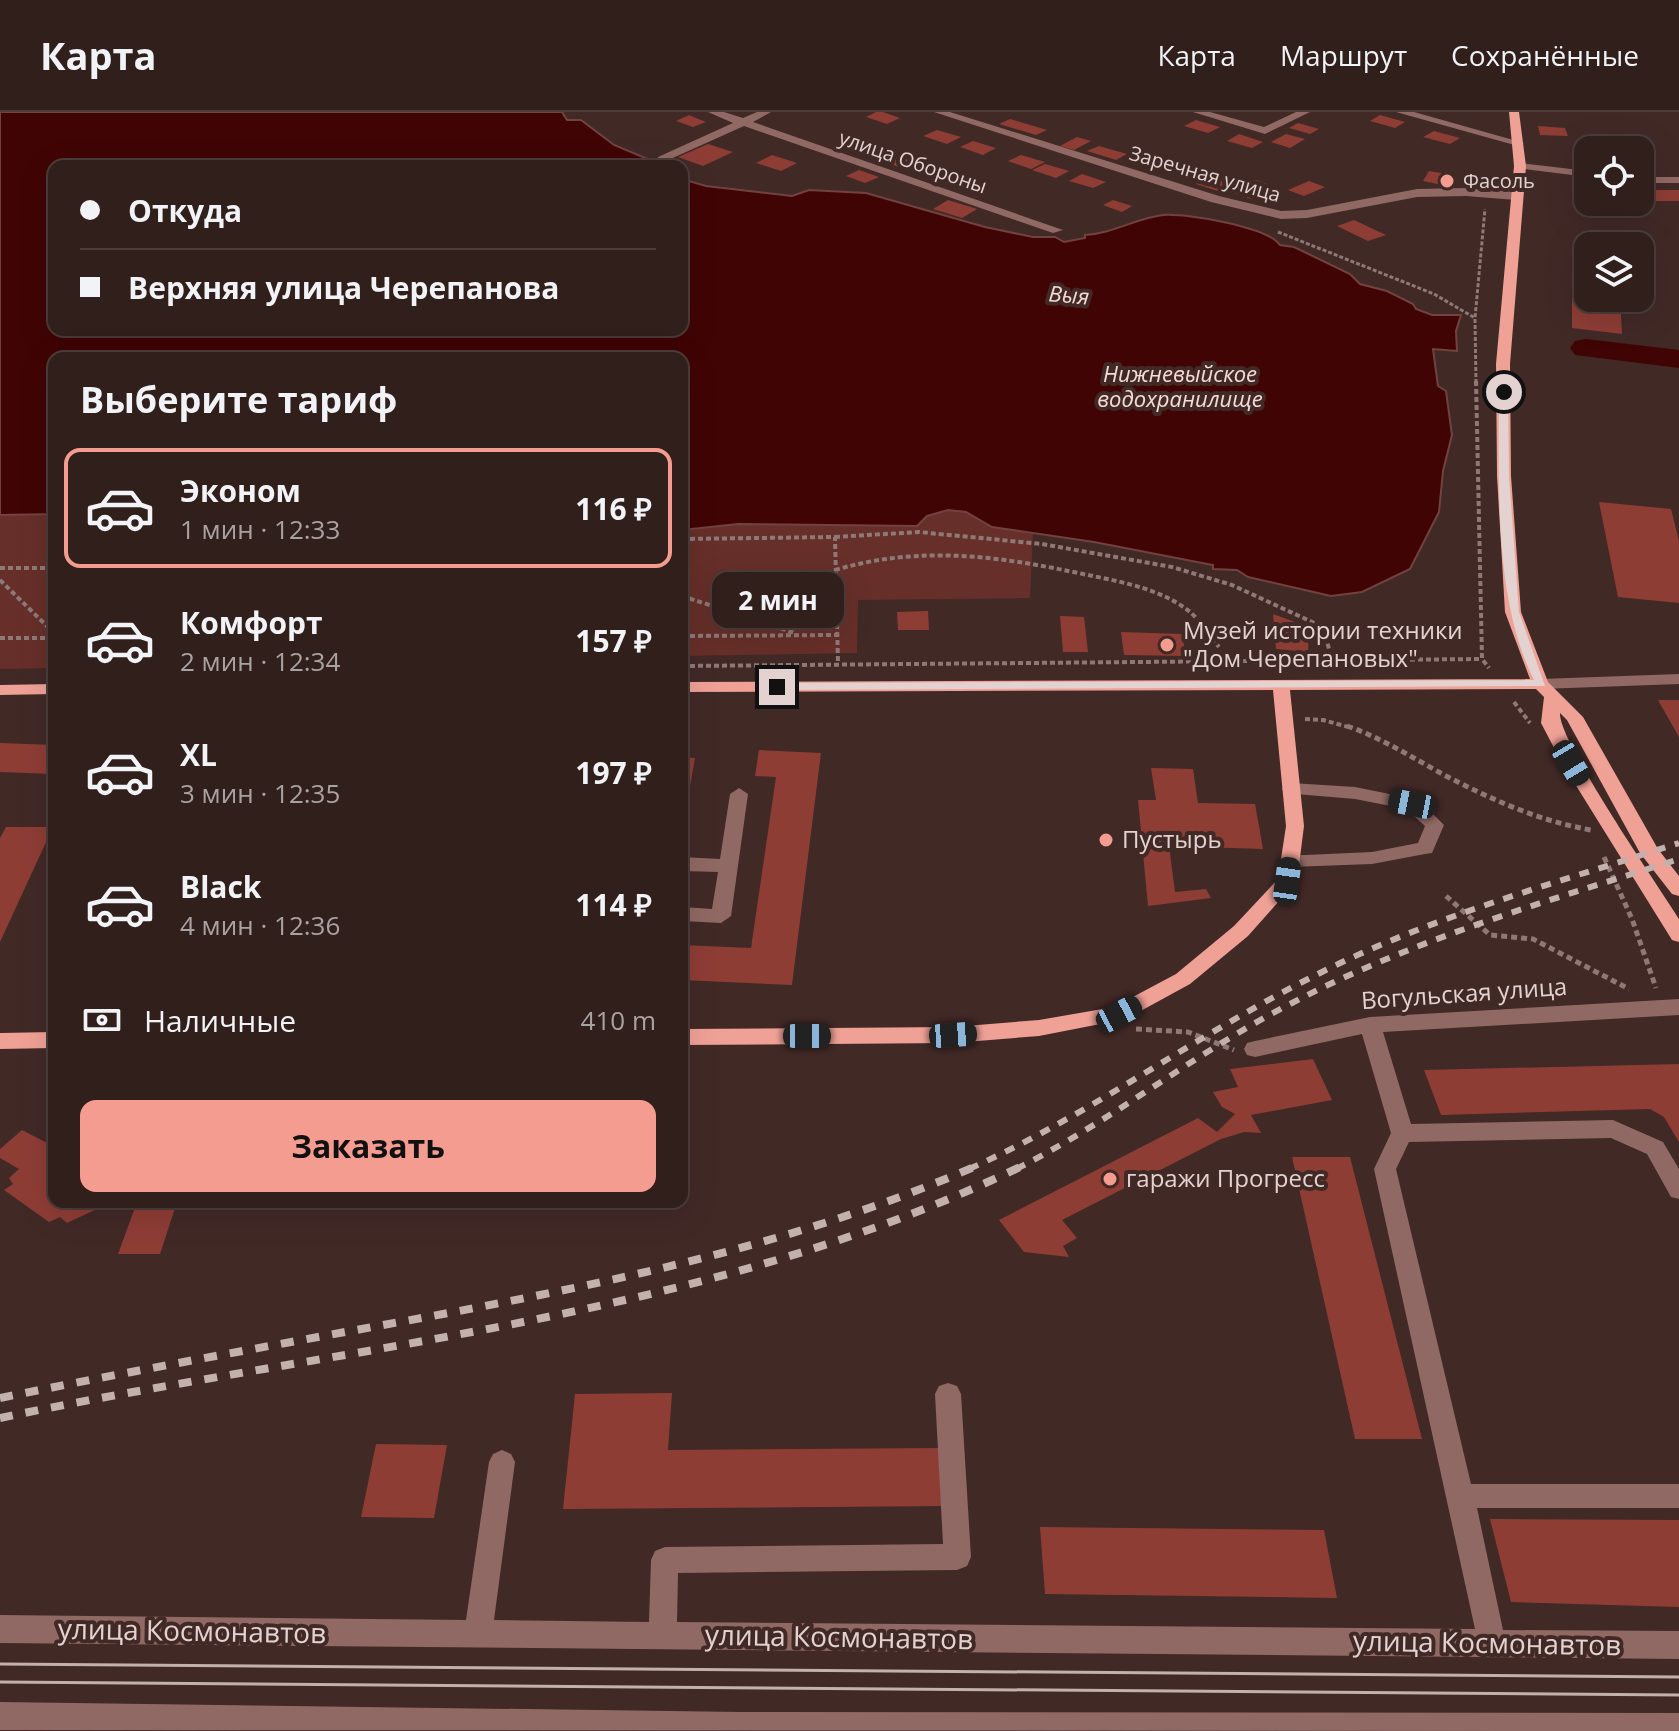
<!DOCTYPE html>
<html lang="ru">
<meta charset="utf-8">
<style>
:root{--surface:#311f1c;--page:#392725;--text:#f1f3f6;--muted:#a8a2a3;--line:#4c3d3b;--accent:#f59c91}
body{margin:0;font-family:"Open Sans",sans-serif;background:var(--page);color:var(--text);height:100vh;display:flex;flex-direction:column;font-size:30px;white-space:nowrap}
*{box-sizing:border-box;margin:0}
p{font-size:26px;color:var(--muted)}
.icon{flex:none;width:44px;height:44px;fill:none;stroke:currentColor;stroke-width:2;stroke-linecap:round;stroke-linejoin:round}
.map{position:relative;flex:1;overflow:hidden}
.sheet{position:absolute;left:48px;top:240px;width:640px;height:856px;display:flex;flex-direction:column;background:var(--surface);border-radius:16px;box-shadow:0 8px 32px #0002,0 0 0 2px var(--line)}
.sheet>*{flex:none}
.hud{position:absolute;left:48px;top:48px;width:640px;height:176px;border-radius:16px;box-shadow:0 8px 32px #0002,0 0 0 2px var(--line);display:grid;align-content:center;height:176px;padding:0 32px;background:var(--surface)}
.controls{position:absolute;left:1574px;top:24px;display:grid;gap:16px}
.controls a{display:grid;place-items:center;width:80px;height:80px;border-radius:16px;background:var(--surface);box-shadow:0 8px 32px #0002,0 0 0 2px var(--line);font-size:40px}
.end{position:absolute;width:36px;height:36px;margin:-18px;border:10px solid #e3d2d0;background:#111;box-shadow:0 0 0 4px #111}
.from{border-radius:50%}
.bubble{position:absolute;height:56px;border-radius:16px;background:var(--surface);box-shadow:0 8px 32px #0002,0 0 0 2px var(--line);font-size:26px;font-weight:700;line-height:56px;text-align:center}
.car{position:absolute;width:24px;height:48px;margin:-24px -12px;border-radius:10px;box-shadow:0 0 6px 2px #0007;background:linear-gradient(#222 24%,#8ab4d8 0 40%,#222 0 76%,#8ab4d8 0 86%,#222 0)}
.hud b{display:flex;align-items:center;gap:28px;height:76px;font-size:30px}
.hud b+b{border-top:2px solid var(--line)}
.hud i{width:20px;height:20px;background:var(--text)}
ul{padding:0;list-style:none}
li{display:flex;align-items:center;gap:24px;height:120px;margin:0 16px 12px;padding:0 16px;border:4px solid transparent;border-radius:16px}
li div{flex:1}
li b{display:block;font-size:30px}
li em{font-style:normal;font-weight:700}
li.current{border-color:var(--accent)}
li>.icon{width:72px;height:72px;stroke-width:1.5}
h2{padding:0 32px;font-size:36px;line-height:96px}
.pay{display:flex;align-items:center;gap:20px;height:88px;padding:0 32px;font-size:30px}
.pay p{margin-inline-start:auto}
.cta{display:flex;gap:16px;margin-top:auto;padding:16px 32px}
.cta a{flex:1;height:92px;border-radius:16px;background:var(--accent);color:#111;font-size:32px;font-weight:700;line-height:92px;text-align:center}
header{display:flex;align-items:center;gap:48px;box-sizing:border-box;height:112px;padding:0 40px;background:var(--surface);border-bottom:2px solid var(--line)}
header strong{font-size:38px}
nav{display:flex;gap:44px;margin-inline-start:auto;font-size:28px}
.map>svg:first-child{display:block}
.green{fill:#672f29}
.water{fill:#410404;stroke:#724241;stroke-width:2}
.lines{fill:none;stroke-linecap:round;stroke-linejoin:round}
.river{fill:#410404;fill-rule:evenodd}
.building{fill:#8e3d35}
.path-far2{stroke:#8e7977;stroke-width:3;stroke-dasharray:4 2;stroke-linecap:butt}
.path-far1{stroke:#8e7977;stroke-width:4;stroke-dasharray:5 3;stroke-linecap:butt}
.path{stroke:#8e7977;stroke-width:5;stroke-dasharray:6 4;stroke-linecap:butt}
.minor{fill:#906964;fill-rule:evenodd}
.major{fill:#f0a196;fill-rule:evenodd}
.tram{stroke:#c3b1ae;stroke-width:3}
.rail-far1{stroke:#c3b1ae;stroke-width:6;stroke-dasharray:10 10;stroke-linecap:butt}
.rail{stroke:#c3b1ae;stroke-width:8;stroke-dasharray:13 13;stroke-linecap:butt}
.route{fill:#e3d2d0}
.poi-dot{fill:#f59c91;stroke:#412926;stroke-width:3}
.labels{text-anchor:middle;stroke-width:8;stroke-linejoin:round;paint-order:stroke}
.far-street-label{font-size:20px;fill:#e3d2d0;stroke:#412926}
.far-poi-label{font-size:20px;fill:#e3d2d0;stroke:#412926;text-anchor:start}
.far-water-label{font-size:22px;font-style:italic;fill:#f4dbd7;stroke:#412926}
.poi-label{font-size:24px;fill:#e3d2d0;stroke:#412926;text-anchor:start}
.street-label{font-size:24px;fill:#e3d2d0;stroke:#412926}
.near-street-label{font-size:28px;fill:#e3d2d0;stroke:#412926}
</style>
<header>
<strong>Карта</strong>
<nav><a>Карта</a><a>Маршрут</a><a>Сохранённые</a></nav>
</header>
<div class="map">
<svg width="1679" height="1619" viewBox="0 0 1679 1619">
<rect width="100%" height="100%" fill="#412926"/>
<path class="green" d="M948,398L966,400L992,415L1033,421L1030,486L858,488L857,541L682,544V418L738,412L917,414L927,404Z
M47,400L54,402V556L0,557V403Z"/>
<path class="water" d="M0,0H562L567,8H581L614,33L650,48L641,54H54V218H682V67L706,74L792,84L809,78L866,81L985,115L1033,125H1055L1064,130L1085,126V123C1112,122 1136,106 1163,103C1186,101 1268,115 1280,133L1294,135L1350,162L1360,172L1387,179L1413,192L1416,197L1432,203H1461L1456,219L1457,239L1433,237L1438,274L1446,279L1452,323L1443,359L1439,400L1410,457L1362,480L1331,484L1248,465L1237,458L1213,457V453L1094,430L992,415L966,400L948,398L927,404L917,414L738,412L682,418V246H54V402L0,403Z"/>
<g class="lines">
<path class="river" d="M1586,227L1679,238V256L1575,243L1570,236L1575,229Z"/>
</g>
<path class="building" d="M876,0H883L900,6L887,12L866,5Z
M689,3L706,10L693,15L676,9Z
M1380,3L1405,10L1395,16L1370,9Z
M1010,7L1047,18L1036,23L999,12Z
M1196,8L1220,15L1208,21L1184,14Z
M1298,11L1319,17L1310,22L1289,16Z
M1538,14L1565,16L1568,24L1540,23Z
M937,18L961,25L947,32L923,24Z
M1434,19L1460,26L1450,32L1423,25Z
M1239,22L1263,30L1252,36L1227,29Z
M1286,22L1305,27L1290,36L1271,30Z
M1077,25L1091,29L1074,38L1060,34Z
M973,29L996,36L983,43L960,35Z
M708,32L733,40L703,54L678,45Z
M1099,34L1127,42L1116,48L1087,39Z
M772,43L797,51L781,59L756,51Z
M1021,43L1045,50L1031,57L1008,49Z
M898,44L917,51L904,57L885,50Z
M1045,52L1069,59L1056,66L1032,58Z
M859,58L879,65L865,71L846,64Z
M1429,59L1453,63L1447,74L1423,69Z
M1082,62L1106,70L1093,76L1069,69Z
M958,65L978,72L965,78L945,70Z
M1209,65L1237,74L1224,81L1196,72Z
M1256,68L1275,75L1251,87L1231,80Z
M1309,69L1325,75L1304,84L1288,78Z
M1646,78H1679V89H1654Z
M948,88L977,97L962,106L933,97Z
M1113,88L1132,94L1122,100L1103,93Z
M1354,108L1386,123L1368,129L1337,114Z
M1572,176L1588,177V186H1620L1622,222L1572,216Z
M1599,390L1671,397L1679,429V491L1618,485Z
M928,499L929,518H898L897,500Z
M1273,502L1309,515L1308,540L1276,537Z
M1060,504L1084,505L1088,540H1063Z
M1121,520L1182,522L1186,544L1124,543Z
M1658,588H1679V625Z
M0,631L54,633V662L0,660Z
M759,638L821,641L792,873L682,868V833L751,836L776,665L755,664Z
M682,645L695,646L685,703L682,702Z
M1151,656L1193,657L1198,691L1255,692L1263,737L1169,734L1175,780L1206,777L1211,786L1148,794L1138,688H1156Z
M6,715H53L0,830V726Z
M1313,947L1332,988L1251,1003L1261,1021L1244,1020L1221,1027L1062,1108L1077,1126L1063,1134L1069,1145L1024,1140L999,1108L1198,1006L1217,1020L1235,1002L1222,995L1213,980L1238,975L1230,957Z
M1679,952V1030L1664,1005L1650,997L1441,1003L1424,958Z
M22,1018L51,1033L54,1030V1090H117L108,1097L99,1096L67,1111L60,1105L49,1110L4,1078L13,1072L9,1066L19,1057L0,1046V1037Z
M1292,1045H1350L1422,1327H1355Z
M137,1090H177L160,1142H118Z
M672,1281L668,1338L943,1336L946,1394L563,1397L575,1282Z
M376,1332L447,1333L434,1406L361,1405Z
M1490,1407L1679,1408V1495L1511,1490Z
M1040,1415L1324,1418L1337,1486L1045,1482Z"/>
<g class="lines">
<path class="path-far2" d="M1278,120L1434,182L1475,206
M1476,271L1475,206L1485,97"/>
<path class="path-far1" d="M1476,269L1482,547L1489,556
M835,425L919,420L1042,432L1172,455L1232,473L1323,515L1332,548
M682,427L835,425L838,551
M0,456H54
M835,458C920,433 998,444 1083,462C1117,469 1153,475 1182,494C1198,504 1208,521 1219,535
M0,468L54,521
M682,484L795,521
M682,524L837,523
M0,526H54
M682,554L1482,547
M1514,590L1530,611
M1305,607L1323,608L1352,616"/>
<path class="path" d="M1347,614C1382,626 1413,646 1446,664C1493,688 1539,709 1591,718
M1604,745L1632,807L1656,876
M1446,784L1490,823L1533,827L1629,877
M1136,917L1188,920L1234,938"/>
<path class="minor" d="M708,0H724L743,6L757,0H771L753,10L1063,118L1053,121L744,14L666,49H658V45L733,11Z
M934,0H950L1219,84L1281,99L1307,98L1417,77L1466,76L1516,80L1522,84L1516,88L1466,84L1417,85L1307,106L1281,107L1211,90Z
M1193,0H1210L1264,15L1296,0H1310L1265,22Z
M1396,0H1414L1524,31L1518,34Z
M1520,51L1588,59V65L1516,56L1514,54Z
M1640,65H1679V71H1640Z
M1679,562V572L1541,577L1532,572L1541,567Z
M1291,671L1355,675L1419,688L1444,713L1432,741L1425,742L1372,752L1290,755L1280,749L1283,744L1372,740L1418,731L1425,714L1406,697L1355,687L1284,681L1282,677L1284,673Z
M739,676L748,682L731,804L721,811L682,809V795L712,797L718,760L682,759V745L720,747L730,682Z
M1679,887V903L1383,920L1411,1012L1613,1008L1663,1030L1679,1057V1087L1671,1085L1647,1042L1611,1026L1409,1030L1396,1057L1471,1372H1679V1396H1477L1503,1518L1679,1519V1547L0,1531V1503L466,1508L489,1350L493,1342L502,1338L511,1342L515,1350L494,1508L649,1510L651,1448L655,1439L665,1435L943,1432L935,1282L939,1274L948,1271L957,1274L961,1282L971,1445L967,1454L957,1458L678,1461L677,1510L1475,1517L1374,1057L1391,1021L1362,922L1255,945L1247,943L1244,937L1247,931L1255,929L1370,905Z
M0,1590L741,1600L1679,1601V1619L0,1618Z"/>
<path class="major" d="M1509,0H1519L1526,54L1510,252L1511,364L1521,500L1548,570L1583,605L1658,737L1679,764V784L1672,782L1640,741L1567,608L1560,601C1558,629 1658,773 1679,807V830L1672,828L1562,651L1541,611L1544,585L1536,577L1290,578L1304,714L1297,769L1248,824L1190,872L1126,907L1039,924L953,931L682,933V917L953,915L1039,908L1114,895L1176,862L1234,814L1278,767L1286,714L1273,578L682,580V570L1530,567L1505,500L1497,364L1496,252L1514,54Z
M54,572V582L0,583V573Z
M54,920V936L0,937V921Z"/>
<path class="tram" d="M0,1552L1679,1565
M0,1570L1679,1583"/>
<path class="rail-far1" d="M969,1057C1090,1003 1196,923 1314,864C1429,805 1556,771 1679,731
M1016,1057C1112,1009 1196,940 1292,891C1414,827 1548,789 1679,747"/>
<path class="rail" d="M0,1286C142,1257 285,1231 427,1205C614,1170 799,1131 974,1055
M0,1306C341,1234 702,1208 1020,1055"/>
</g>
<path class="route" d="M1504,278L1508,280L1509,364L1519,500L1545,574L777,578L771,575L777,571L1534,568C1493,486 1499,371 1499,280Z"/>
<g class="poi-dot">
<circle cx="1447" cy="69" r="8"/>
<circle cx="1167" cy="533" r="8"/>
<circle cx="1106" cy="728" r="8"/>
<circle cx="1110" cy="1067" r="8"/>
</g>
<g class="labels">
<g class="far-street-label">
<text transform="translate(913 50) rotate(19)" y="7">улица Обороны</text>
<text transform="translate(1205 62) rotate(16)" y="7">Заречная улица</text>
</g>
<g class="far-poi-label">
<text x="1463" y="76">Фасоль</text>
</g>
<g class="far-water-label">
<text transform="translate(1069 183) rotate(5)" y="8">Выя</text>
<text x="1180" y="270">Нижневыйское<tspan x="1180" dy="25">водохранилище</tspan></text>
</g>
<g class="poi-label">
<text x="1183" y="527">Музей истории техники<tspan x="1183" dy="28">"Дом Черепановых"</tspan></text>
<text x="1122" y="736">Пустырь</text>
<text x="1126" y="1075">гаражи Прогресс</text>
</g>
<g class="street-label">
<text transform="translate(1464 882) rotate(-4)" y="8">Вогульская улица</text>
</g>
<g class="near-street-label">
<text transform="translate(192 1519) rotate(1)" y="10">улица Космонавтов</text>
<text transform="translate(839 1525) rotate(1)" y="10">улица Космонавтов</text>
<text transform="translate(1487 1531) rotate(1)" y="10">улица Космонавтов</text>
</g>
</g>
</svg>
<div class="controls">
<a><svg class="icon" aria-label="locate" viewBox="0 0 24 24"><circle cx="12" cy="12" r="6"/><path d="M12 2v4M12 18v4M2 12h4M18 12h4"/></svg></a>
<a><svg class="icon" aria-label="layers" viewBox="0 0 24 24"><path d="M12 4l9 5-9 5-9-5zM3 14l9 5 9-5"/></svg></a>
</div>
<i class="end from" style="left:1504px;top:280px"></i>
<i class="end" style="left:777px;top:575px"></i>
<div class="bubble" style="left:712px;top:460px;width:132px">2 мин</div>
<i class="car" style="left:1571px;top:651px;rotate:149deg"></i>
<i class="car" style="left:1412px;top:692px;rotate:281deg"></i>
<i class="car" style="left:1287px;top:769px;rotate:8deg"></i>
<i class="car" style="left:1119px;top:902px;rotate:62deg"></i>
<i class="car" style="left:953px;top:923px;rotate:86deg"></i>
<i class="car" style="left:807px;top:924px;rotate:90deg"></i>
<div class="hud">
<b><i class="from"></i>Откуда</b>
<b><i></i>Верхняя улица Черепанова</b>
</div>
<section class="sheet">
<h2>Выберите тариф</h2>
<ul>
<li class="current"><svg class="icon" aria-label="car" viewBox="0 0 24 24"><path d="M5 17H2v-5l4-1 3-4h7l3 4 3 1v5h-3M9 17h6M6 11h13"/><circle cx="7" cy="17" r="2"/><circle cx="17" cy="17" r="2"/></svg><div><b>Эконом</b><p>1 мин · 12:33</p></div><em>116 ₽</em></li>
<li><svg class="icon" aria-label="car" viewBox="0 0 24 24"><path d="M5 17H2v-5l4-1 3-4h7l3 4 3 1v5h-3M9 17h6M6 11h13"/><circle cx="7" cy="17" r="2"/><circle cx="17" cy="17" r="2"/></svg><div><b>Комфорт</b><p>2 мин · 12:34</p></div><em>157 ₽</em></li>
<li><svg class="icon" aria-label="car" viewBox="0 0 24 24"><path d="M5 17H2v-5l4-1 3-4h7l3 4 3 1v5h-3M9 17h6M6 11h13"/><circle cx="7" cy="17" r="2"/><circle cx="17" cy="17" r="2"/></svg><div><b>XL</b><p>3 мин · 12:35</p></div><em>197 ₽</em></li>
<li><svg class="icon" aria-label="car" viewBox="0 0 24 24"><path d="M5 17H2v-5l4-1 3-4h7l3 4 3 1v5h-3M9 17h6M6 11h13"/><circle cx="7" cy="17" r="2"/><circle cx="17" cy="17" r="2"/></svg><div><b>Black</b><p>4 мин · 12:36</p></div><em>114 ₽</em></li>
</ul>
<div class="pay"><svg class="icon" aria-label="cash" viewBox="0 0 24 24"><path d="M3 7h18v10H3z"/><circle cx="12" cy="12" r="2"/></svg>Наличные<p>410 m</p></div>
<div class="cta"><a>Заказать</a></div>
</section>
</div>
